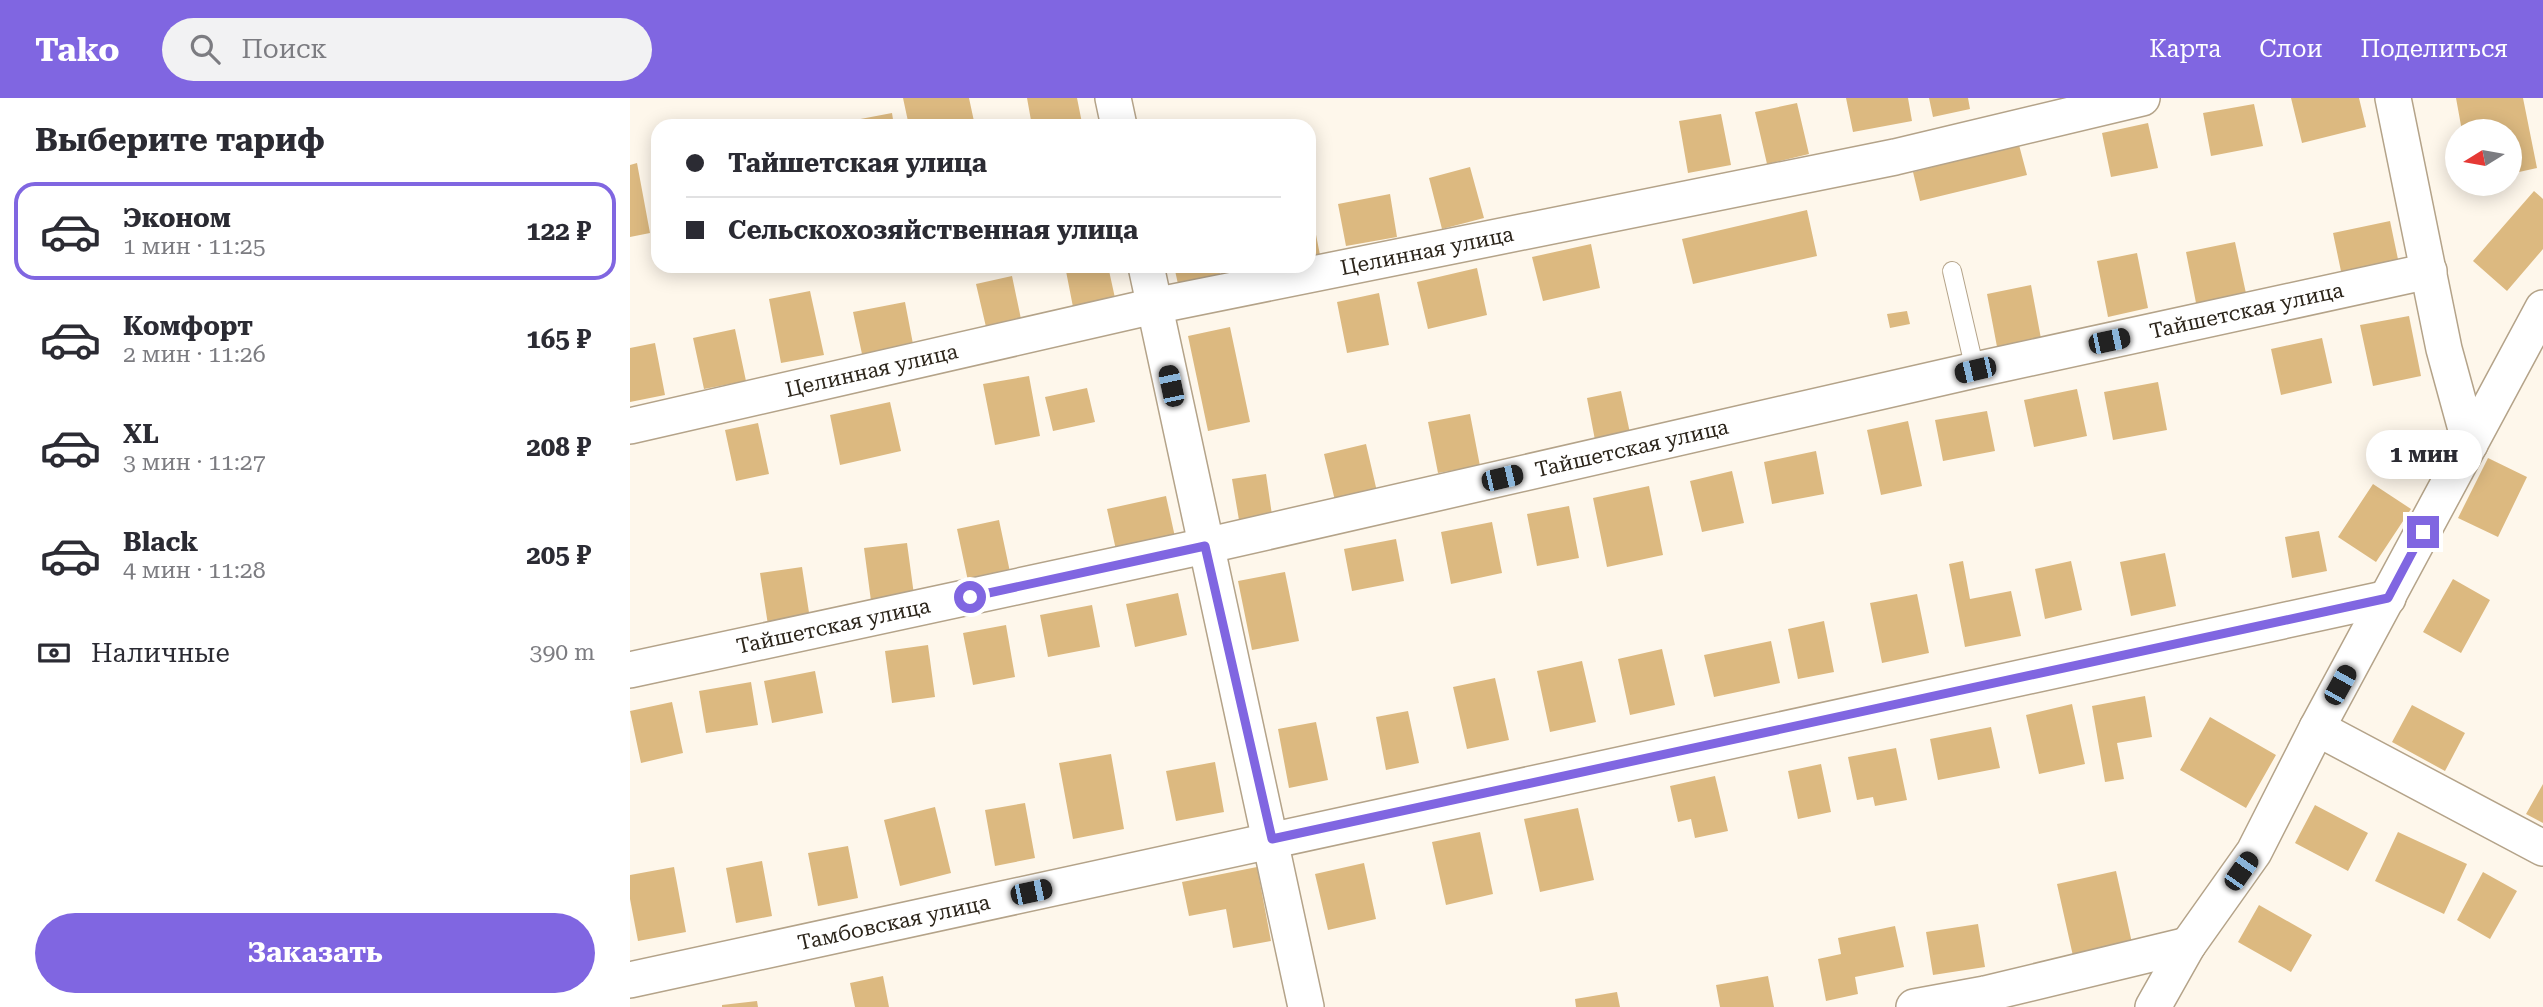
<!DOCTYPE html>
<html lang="ru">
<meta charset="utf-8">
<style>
:root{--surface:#fff;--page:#f2f2f3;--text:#2b2b33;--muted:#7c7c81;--line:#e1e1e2;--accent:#8066e1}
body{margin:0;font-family:"Roboto Serif",serif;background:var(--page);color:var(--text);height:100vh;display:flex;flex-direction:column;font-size:26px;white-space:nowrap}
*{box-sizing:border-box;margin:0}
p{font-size:23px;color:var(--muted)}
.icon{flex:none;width:38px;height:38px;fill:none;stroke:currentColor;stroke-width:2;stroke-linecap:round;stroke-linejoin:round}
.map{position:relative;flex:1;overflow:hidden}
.sheet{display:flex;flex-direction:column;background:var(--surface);width:630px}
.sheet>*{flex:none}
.top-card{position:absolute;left:21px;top:21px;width:665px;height:154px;border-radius:21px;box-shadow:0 4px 18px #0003;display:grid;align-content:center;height:154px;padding:0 35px;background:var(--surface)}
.needle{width:46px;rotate:259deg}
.fabs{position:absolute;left:1815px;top:21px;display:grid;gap:14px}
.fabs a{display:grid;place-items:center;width:77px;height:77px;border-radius:50%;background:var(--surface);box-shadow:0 4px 18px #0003;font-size:35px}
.end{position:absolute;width:32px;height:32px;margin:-16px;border:9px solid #8066e1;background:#fff;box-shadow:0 0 0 4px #fff}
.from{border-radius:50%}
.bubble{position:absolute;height:49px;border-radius:24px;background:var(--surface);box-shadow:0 4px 18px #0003;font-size:23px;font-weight:700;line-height:49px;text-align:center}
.car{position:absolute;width:21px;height:42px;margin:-21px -10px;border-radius:9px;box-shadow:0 0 5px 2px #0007;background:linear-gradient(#222 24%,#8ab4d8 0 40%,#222 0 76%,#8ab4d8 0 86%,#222 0)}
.top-card b{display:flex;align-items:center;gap:24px;height:66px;font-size:26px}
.top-card b+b{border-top:2px solid var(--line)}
.top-card i{width:18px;height:18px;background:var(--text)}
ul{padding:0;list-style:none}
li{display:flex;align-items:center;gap:21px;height:98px;margin:0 14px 10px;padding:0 21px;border:4px solid transparent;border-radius:21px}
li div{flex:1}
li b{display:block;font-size:26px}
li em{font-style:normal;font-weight:700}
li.current{border-color:var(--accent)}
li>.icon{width:63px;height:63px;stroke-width:1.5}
h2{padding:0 35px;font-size:32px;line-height:84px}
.pay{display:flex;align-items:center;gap:18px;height:77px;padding:0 35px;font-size:26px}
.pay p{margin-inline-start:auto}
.action{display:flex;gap:14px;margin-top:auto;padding:14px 35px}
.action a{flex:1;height:80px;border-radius:42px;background:var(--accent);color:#fff;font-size:28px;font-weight:700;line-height:80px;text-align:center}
header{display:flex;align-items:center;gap:42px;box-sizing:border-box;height:98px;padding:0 35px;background:var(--accent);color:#fff}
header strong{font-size:33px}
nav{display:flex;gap:38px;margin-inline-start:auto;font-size:24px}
.search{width:490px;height:63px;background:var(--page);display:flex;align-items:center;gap:18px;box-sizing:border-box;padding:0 24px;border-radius:38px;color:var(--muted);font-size:26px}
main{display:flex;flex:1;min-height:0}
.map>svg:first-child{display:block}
.building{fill:#dcb980}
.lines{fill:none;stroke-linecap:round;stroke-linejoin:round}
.lane-casing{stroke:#b4a389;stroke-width:20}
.street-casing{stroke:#b4a389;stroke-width:38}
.lane{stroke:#fff;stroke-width:18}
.street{stroke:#fff;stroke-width:35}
.route{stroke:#8066e1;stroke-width:9}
.labels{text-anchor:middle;stroke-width:5;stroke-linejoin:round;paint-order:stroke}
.street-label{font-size:21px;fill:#2c251b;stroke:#fff}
</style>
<header>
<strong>Tako</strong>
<div class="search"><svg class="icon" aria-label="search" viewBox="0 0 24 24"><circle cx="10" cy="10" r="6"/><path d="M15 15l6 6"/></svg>Поиск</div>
<nav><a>Карта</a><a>Слои</a><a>Поделиться</a></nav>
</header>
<main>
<section class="sheet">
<h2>Выберите тариф</h2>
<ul>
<li class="current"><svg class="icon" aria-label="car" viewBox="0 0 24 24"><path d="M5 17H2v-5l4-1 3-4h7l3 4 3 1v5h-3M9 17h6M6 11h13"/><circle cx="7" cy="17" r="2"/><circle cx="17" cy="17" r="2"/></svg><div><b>Эконом</b><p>1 мин · 11:25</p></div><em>122 ₽</em></li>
<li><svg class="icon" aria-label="car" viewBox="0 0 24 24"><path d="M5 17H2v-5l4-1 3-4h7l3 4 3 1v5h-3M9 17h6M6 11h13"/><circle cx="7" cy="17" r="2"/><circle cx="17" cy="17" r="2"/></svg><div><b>Комфорт</b><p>2 мин · 11:26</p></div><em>165 ₽</em></li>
<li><svg class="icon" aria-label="car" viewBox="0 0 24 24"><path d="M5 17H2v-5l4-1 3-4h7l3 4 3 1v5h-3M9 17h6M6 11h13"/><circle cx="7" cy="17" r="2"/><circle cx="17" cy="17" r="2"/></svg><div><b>XL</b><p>3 мин · 11:27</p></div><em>208 ₽</em></li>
<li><svg class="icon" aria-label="car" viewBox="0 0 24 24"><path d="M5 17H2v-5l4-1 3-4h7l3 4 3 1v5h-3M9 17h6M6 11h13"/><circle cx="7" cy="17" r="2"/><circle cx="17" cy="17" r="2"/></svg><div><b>Black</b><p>4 мин · 11:28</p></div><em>205 ₽</em></li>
</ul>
<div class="pay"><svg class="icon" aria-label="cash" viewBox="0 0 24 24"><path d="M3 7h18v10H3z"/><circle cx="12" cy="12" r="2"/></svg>Наличные<p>390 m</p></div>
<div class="action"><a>Заказать</a></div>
</section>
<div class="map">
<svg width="1913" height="909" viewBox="0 0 1913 909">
<rect width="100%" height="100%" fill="#fef7eb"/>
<path class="building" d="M273,0H339L345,28H279Z
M397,0H447L452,25L402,28Z
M1216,0H1278L1282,23L1223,34Z
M1299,0H1338L1340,11L1303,19Z
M1661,0H1729L1736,29L1672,45Z
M1826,0H1893L1907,70L1880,76V33H1832Z
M1167,5L1179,56L1137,66L1125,14Z
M1624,6L1633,48L1581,58L1573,15Z
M262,15L264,28H221L220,23Z
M1091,16L1101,67L1058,75L1049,23Z
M1518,25L1528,70L1481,79L1472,35Z
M1389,47L1397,77L1290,103L1283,74Z
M7,65L20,135L0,139V67Z
M840,69L854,120L812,131L799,80Z
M1904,93L1913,101V151L1877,193L1843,163Z
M760,96L767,139L716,148L708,106Z
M679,101L690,157L679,158Z
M1177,112L1187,158L1063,186L1052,141Z
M1760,123L1769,166L1712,178L1703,135Z
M1605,144L1617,200L1567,210L1556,154Z
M961,146L970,190L913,203L902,159Z
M1507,155L1518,210L1478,219L1467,163Z
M435,168H478L485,200L443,209Z
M544,168H588L590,176L548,186Z
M847,170L857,217L798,231L787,184Z
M382,178L391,221L356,229L346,186Z
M1401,187L1412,246L1368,254L1357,196Z
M180,193L194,257L151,265L139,201Z
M749,195L759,247L717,255L707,204Z
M275,204L283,246L232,256L223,214Z
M1277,213L1280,226L1260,230L1257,216Z
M1779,218L1791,278L1743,288L1730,227Z
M600,229L620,324L578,333L558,238Z
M105,231L116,283L74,291L63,240Z
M1692,240L1702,285L1651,297L1641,251Z
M25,245L35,297L0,304V250Z
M399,278L410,338L365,347L353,286Z
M1528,284L1537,332L1483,342L1474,294Z
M457,290L465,324L423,333L415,299Z
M1447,291L1457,338L1404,349L1394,302Z
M991,293L1000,335L965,342L957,300Z
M260,304L271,353L210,367L200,317Z
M1357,313L1365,353L1313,363L1305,322Z
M840,316L850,368L808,375L798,324Z
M1278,323L1292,388L1251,397L1237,332Z
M128,325L139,376L106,383L95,332Z
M736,346L748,398L706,407L694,356Z
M1186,353L1194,396L1142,406L1134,364Z
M1858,360L1897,379L1868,439L1828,420Z
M1102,373L1114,425L1072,434L1060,383Z
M636,376L642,417L609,422L602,381Z
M1743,386L1781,411L1746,464L1708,439Z
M1019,388L1033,457L977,469L963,400Z
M536,398L545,439L486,452L477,411Z
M939,408L949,460L907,468L897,416Z
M369,422L380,474L338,483L327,431Z
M862,424L872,475L821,486L811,434Z
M1689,433L1697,473L1662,480L1655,439Z
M766,441L774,483L722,493L714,451Z
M277,445L284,497L241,503L234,450Z
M1535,455L1546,508L1501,518L1490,464Z
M1333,463L1340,501L1381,493L1391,538L1335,549L1319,466Z
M1441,463L1452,512L1415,521L1405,471Z
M172,469L180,521L138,527L130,475Z
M655,474L669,543L622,552L608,483Z
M1823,481L1860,502L1831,555L1793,534Z
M548,495L557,537L505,549L496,506Z
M1287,496L1299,555L1252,565L1240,505Z
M462,507L470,549L418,559L410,517Z
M1194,523L1204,574L1168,581L1158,531Z
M376,527L385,579L343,587L333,535Z
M1141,543L1150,585L1084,599L1074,557Z
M298,547L305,599L262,605L255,553Z
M1032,551L1045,607L1000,617L988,561Z
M952,563L966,624L920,634L907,573Z
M185,573L193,615L142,625L134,583Z
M865,580L879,642L837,651L823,589Z
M121,584L128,627L76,635L69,593Z
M1515,598L1522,639L1487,645L1494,681L1475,684L1462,608Z
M42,604L53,655L11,665L0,613Z
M1442,606L1455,666L1409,676L1396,617Z
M1782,607L1835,635L1815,673L1762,644Z
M778,613L789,665L756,672L746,619Z
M1580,619L1646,657L1616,710L1550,672Z
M686,624L698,682L659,690L648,631Z
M1361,629L1370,670L1308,682L1300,641Z
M1266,650L1277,702L1245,708L1243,699L1227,702L1218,659Z
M481,656L494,731L443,741L429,665Z
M585,664L594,714L546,723L536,673Z
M1191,666L1201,714L1168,721L1158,673Z
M1085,678L1098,733L1065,740L1061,721L1048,724L1040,688Z
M1913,686V725L1896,716Z
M395,705L405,760L365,768L355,712Z
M1685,707L1738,735L1718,773L1665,745Z
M305,709L321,775L270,788L254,722Z
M948,710L964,782L910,794L894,721Z
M850,734L863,796L816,807L802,744Z
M1768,734L1837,766L1814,816L1745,783Z
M218,748L228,800L188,808L178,755Z
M132,763L142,818L106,825L96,770Z
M734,765L746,821L698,832L685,776Z
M44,769L56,834L8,843L0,801V777Z
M627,769L641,843L603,850L596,811L559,818L552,784Z
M1486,773L1502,845L1443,858L1427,786Z
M1853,774L1887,793L1860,841L1827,822Z
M1629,807L1682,837L1661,874L1608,844Z
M1348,826L1355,869L1303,877L1296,834Z
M1265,828L1274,869L1225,879L1228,896L1196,903L1188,861L1211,856L1208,840Z
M253,878L259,909H225L220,885Z
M1138,878L1144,909H1090L1086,887Z
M987,894L990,909H946L945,901Z
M127,903L128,909H92V907Z"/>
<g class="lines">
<g class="lane-casing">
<path id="lane" d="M1322,173L1345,272"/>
</g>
<g class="street-casing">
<g id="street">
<path d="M483,0L489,28"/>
<path d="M1763,0L1814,251L1840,346"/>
<path d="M516,168L676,909"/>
<path id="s1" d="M0,328L524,208L1265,59L1512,0"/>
<path id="s2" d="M0,572L575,448L1345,272L1799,173"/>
<path d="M1687,630L1913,750"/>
<path id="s3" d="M0,882L1758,500"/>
<path d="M1284,909L1355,896L1558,847"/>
<path d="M1523,909L1558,847L1624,754L1687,630L1913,210"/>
</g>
</g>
<use href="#lane" class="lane"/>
<use href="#street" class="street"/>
</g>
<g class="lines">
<path class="route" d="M340,499L575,448L642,741L1758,500L1793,434"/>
</g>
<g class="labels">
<g class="street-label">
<text dy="7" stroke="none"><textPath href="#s1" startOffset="816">Целинная улица</textPath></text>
<text dy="7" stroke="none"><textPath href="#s2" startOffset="1656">Тайшетская улица</textPath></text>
<text dy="7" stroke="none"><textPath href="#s1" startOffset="248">Целинная улица</textPath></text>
<text dy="7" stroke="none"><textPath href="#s2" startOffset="1026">Тайшетская улица</textPath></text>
<text dy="7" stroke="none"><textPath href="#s2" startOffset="208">Тайшетская улица</textPath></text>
<text dy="7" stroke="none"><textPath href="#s3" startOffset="270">Тамбовская улица</textPath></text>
</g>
</g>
</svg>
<div class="fabs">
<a><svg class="needle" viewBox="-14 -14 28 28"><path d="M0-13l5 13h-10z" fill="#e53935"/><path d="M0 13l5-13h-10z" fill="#7c7c81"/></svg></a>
</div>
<i class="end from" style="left:340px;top:499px"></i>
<i class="end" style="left:1793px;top:434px"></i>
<div class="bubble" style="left:1736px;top:332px;width:116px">1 мин</div>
<i class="car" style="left:1479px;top:243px;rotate:78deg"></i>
<i class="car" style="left:1345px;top:272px;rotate:257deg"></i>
<i class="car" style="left:541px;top:288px;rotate:348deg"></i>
<i class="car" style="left:872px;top:380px;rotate:77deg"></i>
<i class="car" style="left:1710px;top:587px;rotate:29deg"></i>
<i class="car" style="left:1611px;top:773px;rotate:35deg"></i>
<i class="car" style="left:401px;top:794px;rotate:78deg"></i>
<div class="top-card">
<b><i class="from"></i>Тайшетская улица</b>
<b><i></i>Сельскохозяйственная улица</b>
</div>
</div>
</main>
